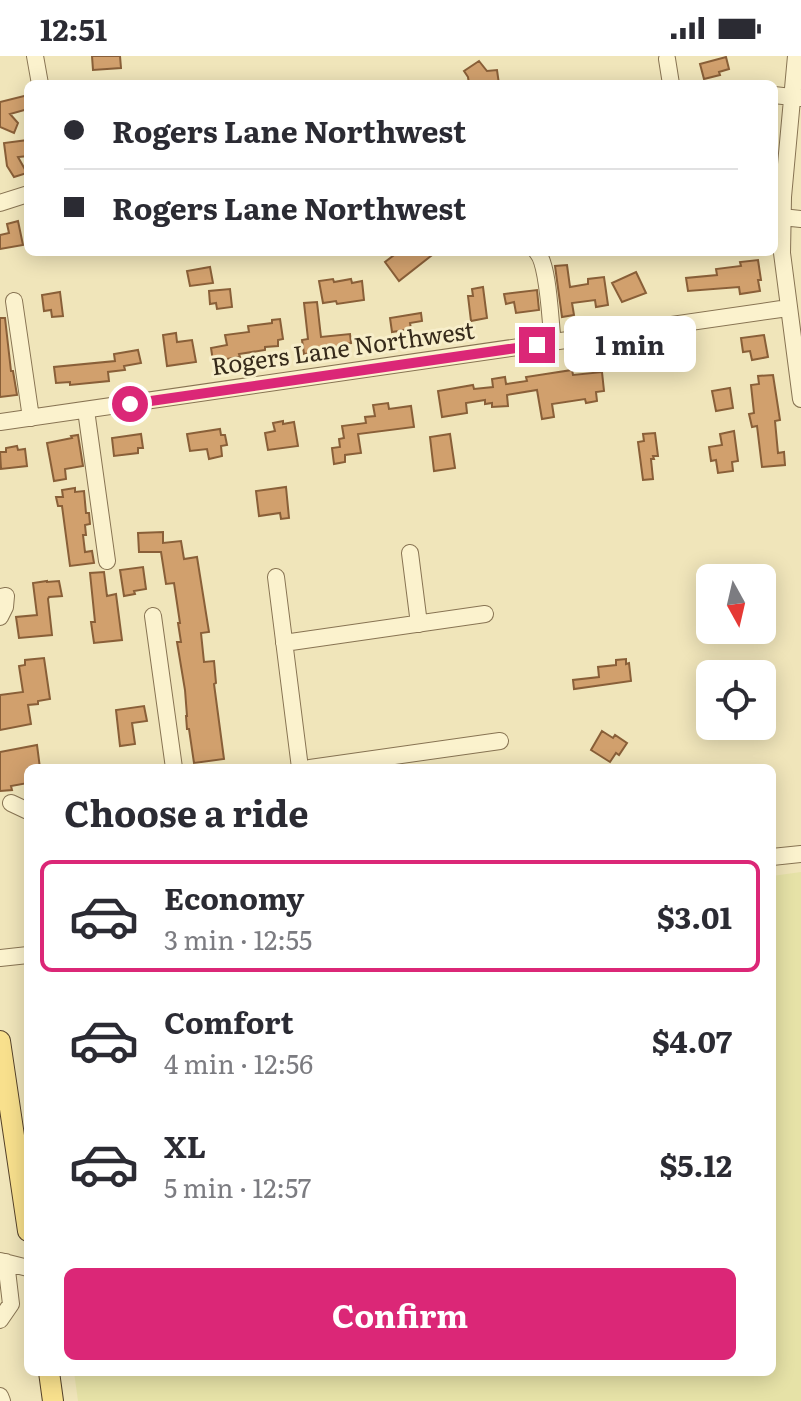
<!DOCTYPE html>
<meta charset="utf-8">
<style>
:root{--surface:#fff;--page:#f7f7f7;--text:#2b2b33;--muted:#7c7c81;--line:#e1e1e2;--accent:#db2777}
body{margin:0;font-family:Literata,serif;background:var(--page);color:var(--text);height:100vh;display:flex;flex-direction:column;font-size:30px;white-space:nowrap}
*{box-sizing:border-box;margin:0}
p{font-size:26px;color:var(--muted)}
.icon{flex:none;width:44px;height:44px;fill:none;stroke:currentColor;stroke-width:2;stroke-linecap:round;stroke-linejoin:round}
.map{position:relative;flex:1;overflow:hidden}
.side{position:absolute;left:24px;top:708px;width:752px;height:612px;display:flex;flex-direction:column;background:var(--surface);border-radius:12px;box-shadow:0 4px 20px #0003}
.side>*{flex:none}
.guide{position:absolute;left:24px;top:24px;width:754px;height:176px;border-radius:12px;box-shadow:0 4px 20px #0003;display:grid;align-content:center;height:176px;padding:0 40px;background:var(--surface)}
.needle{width:52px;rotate:172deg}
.controls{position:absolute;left:696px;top:508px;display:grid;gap:16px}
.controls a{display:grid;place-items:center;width:80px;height:80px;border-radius:12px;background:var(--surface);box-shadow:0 4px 20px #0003;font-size:40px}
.end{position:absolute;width:36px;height:36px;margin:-18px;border:10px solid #db2777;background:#fff;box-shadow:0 0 0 4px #fff}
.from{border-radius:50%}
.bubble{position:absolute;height:56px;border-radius:12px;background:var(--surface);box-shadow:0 4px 20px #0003;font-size:26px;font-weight:700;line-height:56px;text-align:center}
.guide b{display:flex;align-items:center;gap:28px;height:76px;font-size:30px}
.guide b+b{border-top:2px solid var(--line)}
.guide i{width:20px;height:20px;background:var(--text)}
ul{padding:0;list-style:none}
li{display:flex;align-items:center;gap:24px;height:112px;margin:0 16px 12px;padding:0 24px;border:4px solid transparent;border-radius:12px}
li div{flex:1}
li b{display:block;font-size:30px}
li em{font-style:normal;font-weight:700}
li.on{border-color:var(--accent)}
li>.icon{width:72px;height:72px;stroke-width:1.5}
h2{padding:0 40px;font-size:36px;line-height:96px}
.primary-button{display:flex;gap:16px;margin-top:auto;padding:16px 40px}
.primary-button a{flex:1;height:92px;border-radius:12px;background:var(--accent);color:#fff;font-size:32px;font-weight:700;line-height:92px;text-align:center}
.status{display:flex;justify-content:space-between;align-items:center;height:56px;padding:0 40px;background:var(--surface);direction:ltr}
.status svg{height:22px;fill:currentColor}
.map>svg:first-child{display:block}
.farmland{fill:#e6e2a7}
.building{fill:#d1a06d;stroke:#895f38;stroke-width:2}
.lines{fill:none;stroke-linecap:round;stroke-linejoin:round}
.minor-casing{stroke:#887453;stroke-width:18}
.major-casing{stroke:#554129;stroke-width:22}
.minor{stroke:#fbf2cd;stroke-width:16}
.major{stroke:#f8e08d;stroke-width:20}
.route{stroke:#db2777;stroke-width:10}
.labels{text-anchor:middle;stroke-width:6;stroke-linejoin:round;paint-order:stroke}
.street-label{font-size:24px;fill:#362a1a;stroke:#f7eeca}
</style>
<div class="status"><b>12:51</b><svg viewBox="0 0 49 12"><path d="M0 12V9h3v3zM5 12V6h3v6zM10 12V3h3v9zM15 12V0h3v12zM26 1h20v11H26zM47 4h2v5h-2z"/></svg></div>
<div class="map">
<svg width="801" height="1345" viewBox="0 0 801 1345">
<rect width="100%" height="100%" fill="#f0e5ba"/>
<path class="farmland" d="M801,816V1345H78L74,1316H772V820Z"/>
<path class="building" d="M92,0H120L121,12L93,14Z
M726,1L729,13L719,16L720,19L704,23L700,8Z
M479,5L487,15L497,14L499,28H469L468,21L464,15Z
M28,39V53L10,58L18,67L14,77L0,71V46Z
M28,84V100L18,101L27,117L14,121L7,110L4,87Z
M18,165L23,189L0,193V179L9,177L7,168Z
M398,196H436L399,225L385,206Z
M758,204L761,224H758L760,235L740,238L739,231L688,235L686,222L717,219L716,213L741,210L740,206Z
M567,209L570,231L588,228V223L604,221L608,249L596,251L595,244L572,247L574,259L562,261L555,210Z
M210,211L213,227L190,230L187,215Z
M636,216L646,237L622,246L612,227Z
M333,223L334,226L351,223L352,227L362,225L364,244L337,248L336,245L323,247L319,225Z
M483,231L487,262L471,265L468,240H473L472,233Z
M230,233L232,251L217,253L216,247L210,248L209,235Z
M537,234L539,254L516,257L514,246L506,248L504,238Z
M60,236L63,260L52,261L51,254L44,255L42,239Z
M317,246L321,281L350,278L351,287L341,288V293L304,298L302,284L308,283L304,247Z
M421,257L422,265L410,267L411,273L392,276L390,262Z
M0,262H5L11,315H13L17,339L0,341Z
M280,263L283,283L278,284V290L265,291V294L239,298L240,301L213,305L211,292L227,289L225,279L249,276L248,270L272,267V264Z
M176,277L177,286L192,284L196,306L167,310L163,279Z
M764,279L768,301L752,304L750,295L743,296L741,282Z
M138,294L141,307L124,310L125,314L108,316L109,325L70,329V326L56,327L54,311L115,305L114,298Z
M572,314L573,319L602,316L604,335L596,336L597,345L586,347L585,343L552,348L554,361L542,363L537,334L507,339L508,350L492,351V347L485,348V344L466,347L467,357L442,361L438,335L473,329L474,333L493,331L492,323L505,321L506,328L527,325L526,321Z
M773,319L780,364L775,365L778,397L784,396L785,409L762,411L757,370L752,371L749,358L754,357L751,329L759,328L758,320Z
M730,332L733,352L716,355L712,335Z
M388,347L389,353L411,350L414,371L358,378L361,397L345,399V406L334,408L332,392L340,391L339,383L344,382L342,370L366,367L365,361L375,360L373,349Z
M283,365V368L294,366L298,390L268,394L265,377L275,375L273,367Z
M220,373L221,379H225L227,389L221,390L222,400L209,403L207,393L190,395L187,378Z
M734,375L738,405L732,406L733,415L718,417L716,404L711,405L709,391L722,389L720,378Z
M655,377L658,400H653L654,403H651L653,423L643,424L638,386L644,385L643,378Z
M141,378L143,392H138V397L114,400L112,382Z
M450,378L455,412L434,415L430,381Z
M78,379L83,410L65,413L66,423L54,425L47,387L72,382L71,380Z
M17,390L18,394L25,393L27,410L1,413L0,396H6V392Z
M286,431L289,462L281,463L280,457L259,460L256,435Z
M75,432V436L84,435L86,457H89L90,468L85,469L86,479H83L85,496L92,495L94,507L70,510L62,450H58L56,441H63L62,434Z
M163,476V487L181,485L184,503L197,501L209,576L201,577L204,606L214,605L216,627L214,628L224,703L194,707L189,673H187L186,660H187L185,634L177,586H181L178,567H180L174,527L166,528L161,496H139L138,477Z
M143,511L146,533L134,535L135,538L124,540L120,514Z
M104,516L107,540L116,538L122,584L94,587L91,566H95L90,517Z
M47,525V526L59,525L62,540L49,541L48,543L52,579L19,582L16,561L37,559L33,527Z
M44,602L50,643L38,645V648L28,649L31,668L0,674V639L23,636L19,610L25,609V604Z
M626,603V608L629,607L631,625L574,633L573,624L599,621L598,611L616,609V604Z
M144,650L147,665L132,667L135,688L120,690L116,654Z
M602,675L613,682L615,679L627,687L619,699L616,697L610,706L591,694Z
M37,689L40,712H28V727L11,730L12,734L0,735V696Z"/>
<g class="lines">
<g class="minor-casing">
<path id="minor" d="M35,0L40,28
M796,0L783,141L782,197L801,343
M667,3L671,28
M774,39L801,42
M0,147L28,138
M782,161L801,163
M537,196C549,209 550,267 553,287
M14,245L31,362
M86,354L107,505
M0,366L788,252
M410,497L419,568
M276,521L300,712
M0,541L6,540L5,551L0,561
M153,560L174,712
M284,587L485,558
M310,712L500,685
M11,747L28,755
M772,801L801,798
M0,902L28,899
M0,1205L28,1212
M0,1264L11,1248L6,1206
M0,1340L2,1345"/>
</g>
<g class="major-casing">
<path id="major" d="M0,985L28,1175
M49,1316L53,1345"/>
</g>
<use href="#minor" class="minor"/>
<use href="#major" class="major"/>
</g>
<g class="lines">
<path class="route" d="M130,348L537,289"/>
</g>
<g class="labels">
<g class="street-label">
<text transform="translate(343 293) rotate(-8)" y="8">Rogers Lane Northwest</text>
</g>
</g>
</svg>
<div class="controls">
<a><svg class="needle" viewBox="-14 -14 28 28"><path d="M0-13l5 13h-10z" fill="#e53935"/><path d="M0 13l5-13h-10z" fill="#7c7c81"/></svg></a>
<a><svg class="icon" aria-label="locate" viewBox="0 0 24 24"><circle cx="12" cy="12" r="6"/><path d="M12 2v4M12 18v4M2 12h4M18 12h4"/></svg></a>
</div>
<i class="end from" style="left:130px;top:348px"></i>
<i class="end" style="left:537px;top:289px"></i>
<div class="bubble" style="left:564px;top:260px;width:132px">1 min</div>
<div class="guide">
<b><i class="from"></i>Rogers Lane Northwest</b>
<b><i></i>Rogers Lane Northwest</b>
</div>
<section class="side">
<h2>Choose a ride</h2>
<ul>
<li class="on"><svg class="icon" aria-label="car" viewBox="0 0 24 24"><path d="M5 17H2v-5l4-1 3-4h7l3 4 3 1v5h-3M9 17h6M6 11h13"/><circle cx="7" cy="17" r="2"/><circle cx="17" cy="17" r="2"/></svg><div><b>Economy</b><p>3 min · 12:55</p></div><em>$3.01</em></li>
<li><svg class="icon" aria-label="car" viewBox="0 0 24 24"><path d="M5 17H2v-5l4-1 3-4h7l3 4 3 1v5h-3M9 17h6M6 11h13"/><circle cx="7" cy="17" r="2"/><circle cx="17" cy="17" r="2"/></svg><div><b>Comfort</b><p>4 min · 12:56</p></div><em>$4.07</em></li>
<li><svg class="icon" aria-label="car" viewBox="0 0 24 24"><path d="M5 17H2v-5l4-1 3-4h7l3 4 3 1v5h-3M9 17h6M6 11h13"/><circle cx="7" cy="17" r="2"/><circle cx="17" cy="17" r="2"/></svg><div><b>XL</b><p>5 min · 12:57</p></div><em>$5.12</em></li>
</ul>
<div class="primary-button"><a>Confirm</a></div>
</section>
</div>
